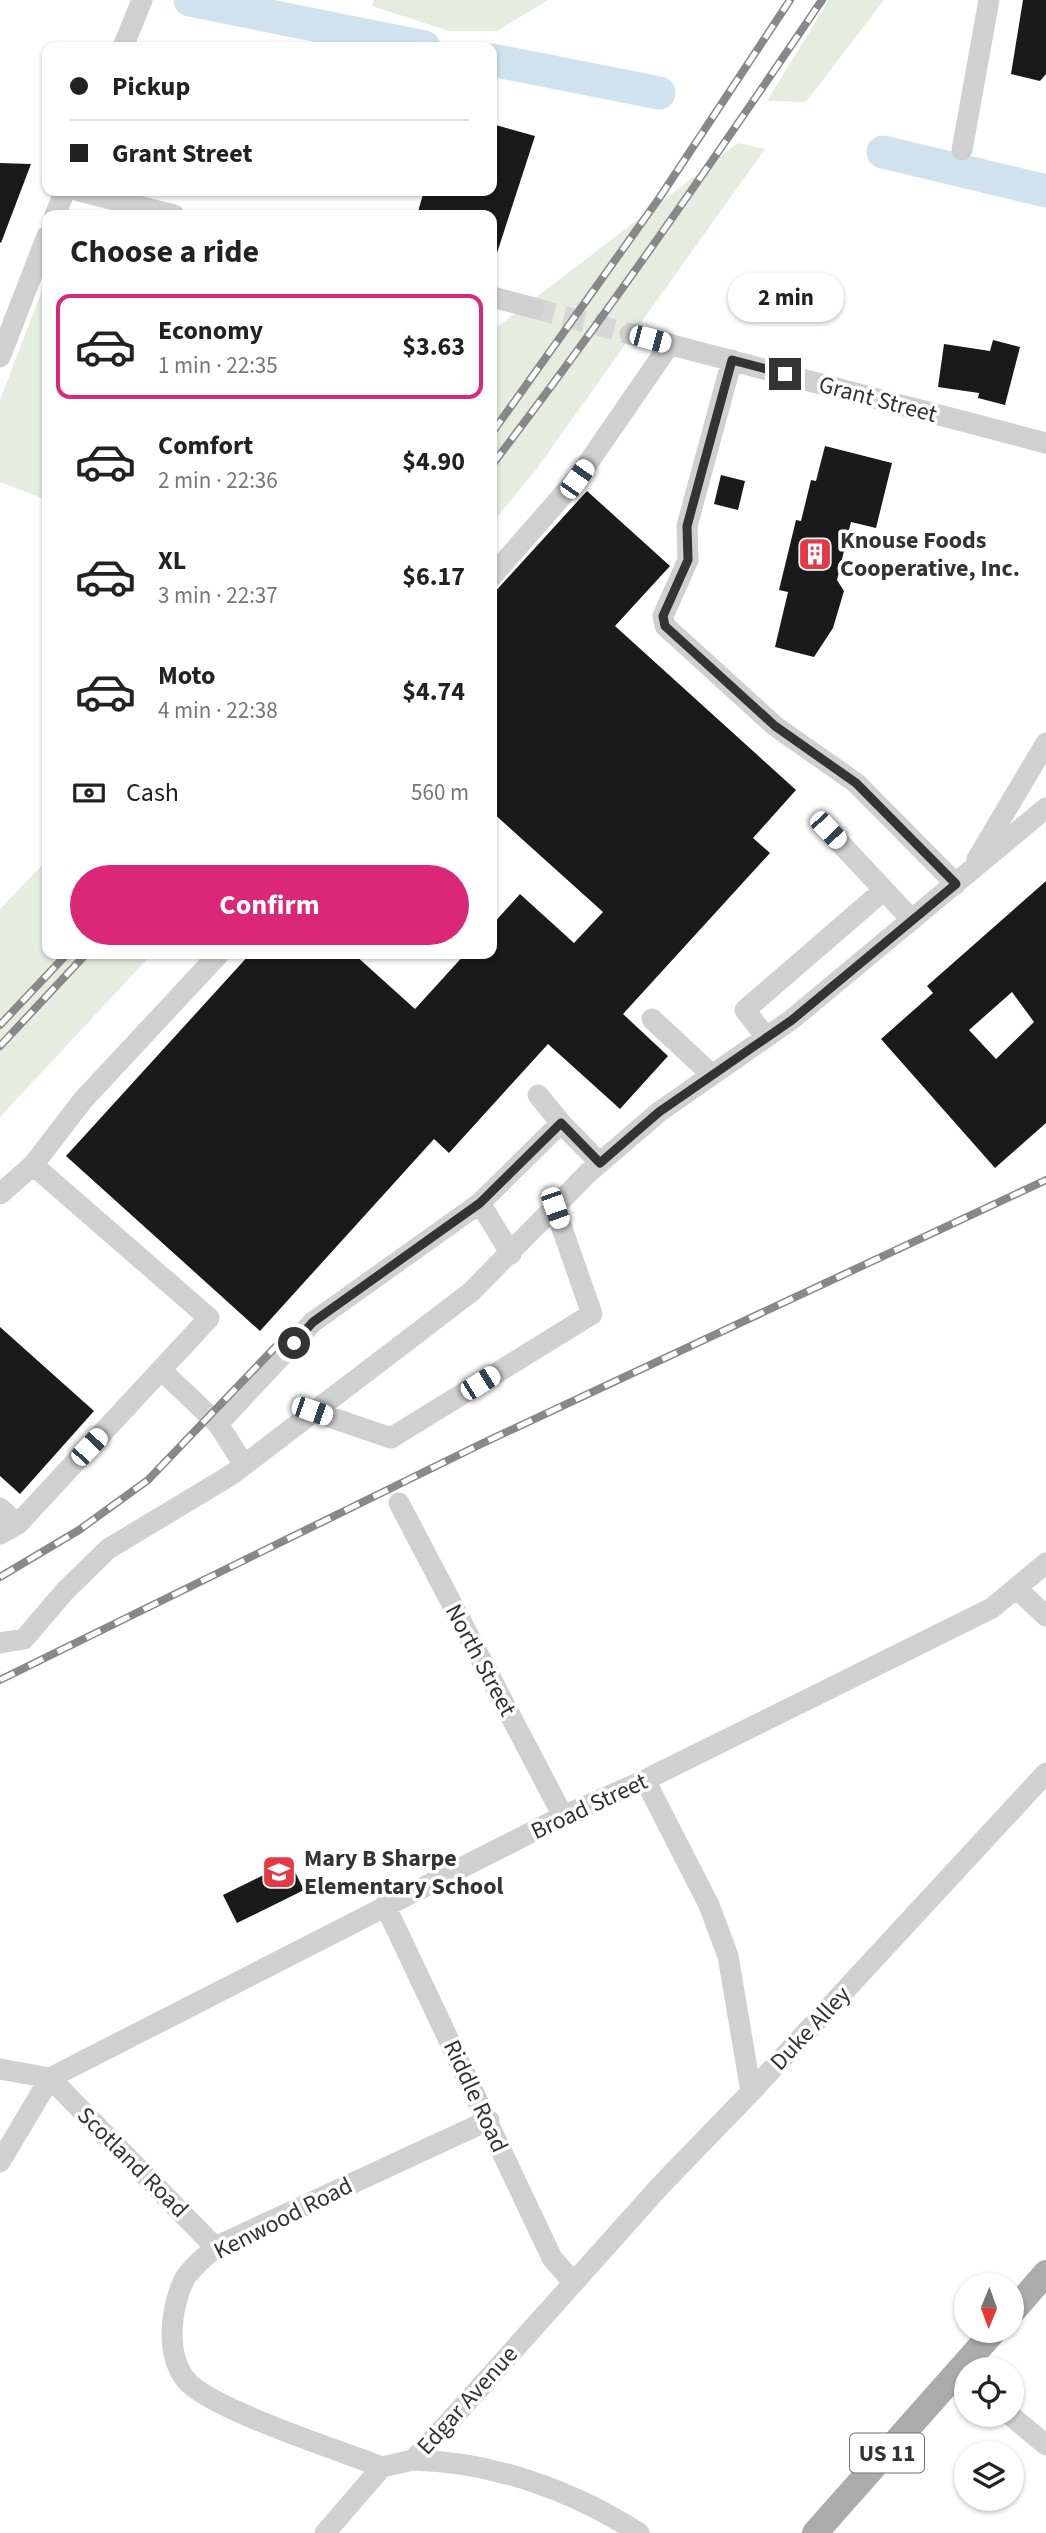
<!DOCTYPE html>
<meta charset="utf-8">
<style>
:root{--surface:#fff;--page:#f6f6f6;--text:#222;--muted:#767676;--line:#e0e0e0;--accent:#db2777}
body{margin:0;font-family:"Source Sans 3",sans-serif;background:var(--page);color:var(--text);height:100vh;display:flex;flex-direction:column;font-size:26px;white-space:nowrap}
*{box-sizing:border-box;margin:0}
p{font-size:23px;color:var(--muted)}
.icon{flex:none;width:38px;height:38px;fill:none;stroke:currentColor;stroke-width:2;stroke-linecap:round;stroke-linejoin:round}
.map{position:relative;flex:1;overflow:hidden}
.details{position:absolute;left:42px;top:210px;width:455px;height:749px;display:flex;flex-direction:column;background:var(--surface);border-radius:14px;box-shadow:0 2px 5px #0004}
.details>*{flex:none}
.guide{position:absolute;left:42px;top:42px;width:455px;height:154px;border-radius:14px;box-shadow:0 2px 5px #0004;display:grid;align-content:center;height:154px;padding:0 28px;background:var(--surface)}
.needle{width:46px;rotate:181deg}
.controls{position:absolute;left:954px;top:2273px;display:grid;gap:14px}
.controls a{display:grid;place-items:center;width:70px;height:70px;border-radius:50%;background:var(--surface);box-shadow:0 2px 5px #0004;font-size:35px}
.end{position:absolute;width:32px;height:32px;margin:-16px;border:9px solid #333;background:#fff;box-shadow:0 0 0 4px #fff}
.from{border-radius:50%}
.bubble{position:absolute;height:49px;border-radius:24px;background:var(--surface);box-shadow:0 2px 5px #0004;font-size:23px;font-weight:700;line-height:49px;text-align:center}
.car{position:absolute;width:21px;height:42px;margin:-21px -10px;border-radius:9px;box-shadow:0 0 5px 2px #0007;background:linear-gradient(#fff 24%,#345 0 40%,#fff 0 76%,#345 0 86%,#fff 0)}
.guide b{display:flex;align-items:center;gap:24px;height:66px;font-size:26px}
.guide b+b{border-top:2px solid var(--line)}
.guide i{width:18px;height:18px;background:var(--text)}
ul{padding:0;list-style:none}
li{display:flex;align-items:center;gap:21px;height:105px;margin:0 14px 10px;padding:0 14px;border:4px solid transparent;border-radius:14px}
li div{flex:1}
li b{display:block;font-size:26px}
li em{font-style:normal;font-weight:700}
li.on{border-color:var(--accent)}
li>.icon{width:63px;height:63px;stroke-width:1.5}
h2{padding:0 28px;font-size:32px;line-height:84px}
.pay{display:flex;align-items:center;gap:18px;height:77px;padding:0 28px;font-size:26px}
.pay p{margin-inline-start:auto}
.cta{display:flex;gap:14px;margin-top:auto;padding:14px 28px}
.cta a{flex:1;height:80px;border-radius:42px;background:var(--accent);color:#fff;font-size:28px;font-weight:700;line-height:80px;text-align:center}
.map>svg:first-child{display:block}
.green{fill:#e6ecdf}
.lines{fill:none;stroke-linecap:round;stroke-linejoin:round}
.river{stroke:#cfe2ee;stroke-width:33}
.building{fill:#1a1a1a;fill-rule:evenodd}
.minor-tunnel{stroke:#d6d6d6;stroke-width:21;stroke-dasharray:21 10;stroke-linecap:butt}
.minor{stroke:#d0d0d0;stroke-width:21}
.major{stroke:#ababab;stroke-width:26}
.rail-casing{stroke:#888;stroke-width:8}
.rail{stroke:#fff;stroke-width:5;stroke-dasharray:16;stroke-linecap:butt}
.route{stroke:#333;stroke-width:9}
.labels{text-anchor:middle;stroke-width:7;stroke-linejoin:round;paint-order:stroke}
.shield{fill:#fff;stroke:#707070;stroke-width:2}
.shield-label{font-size:23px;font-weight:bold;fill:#333}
.street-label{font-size:24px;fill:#333;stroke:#fff}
.poi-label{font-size:24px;font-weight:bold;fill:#333;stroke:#fff;text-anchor:start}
</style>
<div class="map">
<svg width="1046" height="2533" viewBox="0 0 1046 2533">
<rect width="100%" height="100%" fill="#fff"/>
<path class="green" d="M374,0H548L497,31H449L372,6Z
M829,0H884L806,102L767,101Z
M738,143L765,149L535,471L492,523V331Z
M47,277V500L0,482V400Z
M47,860V954H152L0,1117V909Z"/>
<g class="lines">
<path class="river" d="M190,0L424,47
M492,60L659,93
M883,152L1046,191"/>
</g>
<path class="building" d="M1023,0H1046V74L1040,81L1011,74Z
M492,124L535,136L495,259L492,258V215H417L424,191H492Z
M0,163L31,164L1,243L0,242Z
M993,340L1020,347L1005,405L978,398L979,393L938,387L944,344L990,351Z
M825,446L892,463L876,528L851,522L837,580L844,591L833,628L814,657L775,647L788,592L779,590L796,520L801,521L811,480L816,481Z
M721,475L745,481L738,510L714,504Z
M587,491L670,566L615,626L796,790L753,838L770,853L623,1014L668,1056L620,1109L548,1044L449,1153L434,1139L260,1331L66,1156L250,954H354L415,1009L465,954H492V925L520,894L574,943L603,912L492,812V595Z
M1046,881V1123L995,1168L881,1039L933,993L927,986ZM1012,992L1034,1022L996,1059L969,1030Z
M0,1327L94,1411L20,1494L0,1476Z
M290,1862L304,1890L237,1923L223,1895Z"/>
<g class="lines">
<path class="minor-tunnel" d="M534,308L630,334"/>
<path class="minor" d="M123,47L142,0
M962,150L989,0
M79,191L174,215
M55,215L65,191
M492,297L534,308
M630,334L1046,443
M0,357L47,236
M732,360L687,526L688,560L663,616L665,626L775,726L856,783L956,884
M492,576L577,479L670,344
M828,830L912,920
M977,859L1046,743
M652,1019L712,1075
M766,1037L745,1010L884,890
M538,1095L561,1123
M0,1194L33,1165L83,1100L219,954
M511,1254L480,1203L561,1123L600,1163
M161,1370L218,1424
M312,1411L391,1438L592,1314L555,1208
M244,1465L218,1424L313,1322L480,1203
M399,1503L563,1816
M0,1508L18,1524
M0,1534L18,1524L209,1318L33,1165
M1016,1588L1046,1616
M0,1643L24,1639L65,1591L108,1549L231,1475L471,1292L588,1173L659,1112L791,1020L1046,808
M645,1780L709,1905L728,1956L751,2092
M385,1905L552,2258L573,2282
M0,2069L50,2078
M50,2078L563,1816L645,1780L992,1608L1046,1563
M50,2078L215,2247
M0,2162L50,2078
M1010,2415L1046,2445
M413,2460C493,2462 572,2490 639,2533
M382,2467C341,2451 210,2409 186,2380C165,2354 171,2310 183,2282C189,2269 206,2257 215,2247L489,2120
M325,2533L382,2467L413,2460L450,2421L661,2185L751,2092L1046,1773"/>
<path class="major" d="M1012,2312L1046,2273
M815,2533L994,2331"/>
<g class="rail-casing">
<path id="rail" d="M492,433L660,197L790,0
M492,465C608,313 715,158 822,0
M0,1025L67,954
M0,1046L86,954
M0,1577L79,1530L148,1480L286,1336
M0,1680L483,1443L1046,1180"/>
</g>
<use href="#rail" class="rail"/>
</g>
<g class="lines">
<path class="route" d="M294,1343L313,1322L480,1203L561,1123L600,1163L659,1112L792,1020L956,884L856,783L775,726L665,626L663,616L688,560L687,526L732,360L785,374"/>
</g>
<defs>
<g id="building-square" transform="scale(1.75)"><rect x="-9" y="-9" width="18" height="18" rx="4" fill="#e63946" stroke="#fff"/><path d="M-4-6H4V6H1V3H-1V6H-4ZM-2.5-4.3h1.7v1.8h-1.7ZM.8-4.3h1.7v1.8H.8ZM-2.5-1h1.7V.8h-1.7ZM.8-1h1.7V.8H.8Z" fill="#fff"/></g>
<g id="school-square" transform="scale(1.75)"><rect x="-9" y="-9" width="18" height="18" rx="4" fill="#e63946" stroke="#fff"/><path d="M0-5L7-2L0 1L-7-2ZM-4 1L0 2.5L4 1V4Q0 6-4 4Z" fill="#fff"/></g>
</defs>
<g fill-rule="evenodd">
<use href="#building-square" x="815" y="554"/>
<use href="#school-square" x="279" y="1872"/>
</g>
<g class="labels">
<rect class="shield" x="850" y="2433.5" width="74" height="39" rx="5"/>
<g class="shield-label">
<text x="887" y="2461">US 11</text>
</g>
<g class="street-label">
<text transform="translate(878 399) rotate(15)" y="8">Grant Street</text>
<text transform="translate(481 1660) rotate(62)" y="8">North Street</text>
<text transform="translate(589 1806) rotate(-25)" y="8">Broad Street</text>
<text transform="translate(810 2028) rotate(-47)" y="8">Duke Alley</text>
<text transform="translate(476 2096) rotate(65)" y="8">Riddle Road</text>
<text transform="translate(133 2162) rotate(45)" y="8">Scotland Road</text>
<text transform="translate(283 2218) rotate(-27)" y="8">Kenwood Road</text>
<text transform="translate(467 2400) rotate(-48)" y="8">Edgar Avenue</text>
</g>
<g class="poi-label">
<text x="840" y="548">Knouse Foods<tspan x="840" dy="28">Cooperative, Inc.</tspan></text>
<text x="304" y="1866">Mary B Sharpe<tspan x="304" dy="28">Elementary School</tspan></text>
</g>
</g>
</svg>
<div class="controls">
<a><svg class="needle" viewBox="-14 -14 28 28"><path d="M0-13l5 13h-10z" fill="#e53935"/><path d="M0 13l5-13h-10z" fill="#767676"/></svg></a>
<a><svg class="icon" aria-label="locate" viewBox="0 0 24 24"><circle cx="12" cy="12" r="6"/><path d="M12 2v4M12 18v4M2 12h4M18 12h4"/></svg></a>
<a><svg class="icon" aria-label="layers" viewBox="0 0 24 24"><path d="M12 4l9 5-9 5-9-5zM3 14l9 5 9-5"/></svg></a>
</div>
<i class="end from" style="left:294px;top:1343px"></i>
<i class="end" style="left:785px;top:374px"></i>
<div class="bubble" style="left:728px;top:273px;width:116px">2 min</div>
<i class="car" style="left:650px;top:339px;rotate:105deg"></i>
<i class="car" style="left:577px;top:479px;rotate:35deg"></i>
<i class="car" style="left:828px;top:830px;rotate:137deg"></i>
<i class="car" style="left:555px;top:1208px;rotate:161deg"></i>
<i class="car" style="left:480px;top:1383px;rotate:58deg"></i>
<i class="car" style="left:312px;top:1411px;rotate:109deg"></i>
<i class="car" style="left:89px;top:1447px;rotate:43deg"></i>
<div class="guide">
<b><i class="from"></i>Pickup</b>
<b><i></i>Grant Street</b>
</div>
<section class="details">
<h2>Choose a ride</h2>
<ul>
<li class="on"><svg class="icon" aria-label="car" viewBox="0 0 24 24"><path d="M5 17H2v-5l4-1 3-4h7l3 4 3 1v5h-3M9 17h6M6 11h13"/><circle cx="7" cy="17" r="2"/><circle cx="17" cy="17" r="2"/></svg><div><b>Economy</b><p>1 min · 22:35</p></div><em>$3.63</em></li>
<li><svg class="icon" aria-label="car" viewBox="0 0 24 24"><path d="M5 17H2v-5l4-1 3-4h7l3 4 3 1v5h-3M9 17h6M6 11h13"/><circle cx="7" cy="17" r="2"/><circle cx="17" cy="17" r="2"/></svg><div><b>Comfort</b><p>2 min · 22:36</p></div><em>$4.90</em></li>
<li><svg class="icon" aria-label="car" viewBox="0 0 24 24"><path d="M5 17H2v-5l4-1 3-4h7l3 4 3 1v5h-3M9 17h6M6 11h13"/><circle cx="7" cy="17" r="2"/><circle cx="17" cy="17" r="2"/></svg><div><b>XL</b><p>3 min · 22:37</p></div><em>$6.17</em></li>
<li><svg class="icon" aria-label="car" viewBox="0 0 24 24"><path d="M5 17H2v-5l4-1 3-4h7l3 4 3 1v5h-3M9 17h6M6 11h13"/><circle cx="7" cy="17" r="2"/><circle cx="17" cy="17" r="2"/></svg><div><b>Moto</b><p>4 min · 22:38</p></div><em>$4.74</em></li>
</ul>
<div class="pay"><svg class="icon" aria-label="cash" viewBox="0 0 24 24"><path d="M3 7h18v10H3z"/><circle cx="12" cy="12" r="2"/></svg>Cash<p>560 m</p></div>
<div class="cta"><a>Confirm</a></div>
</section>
</div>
